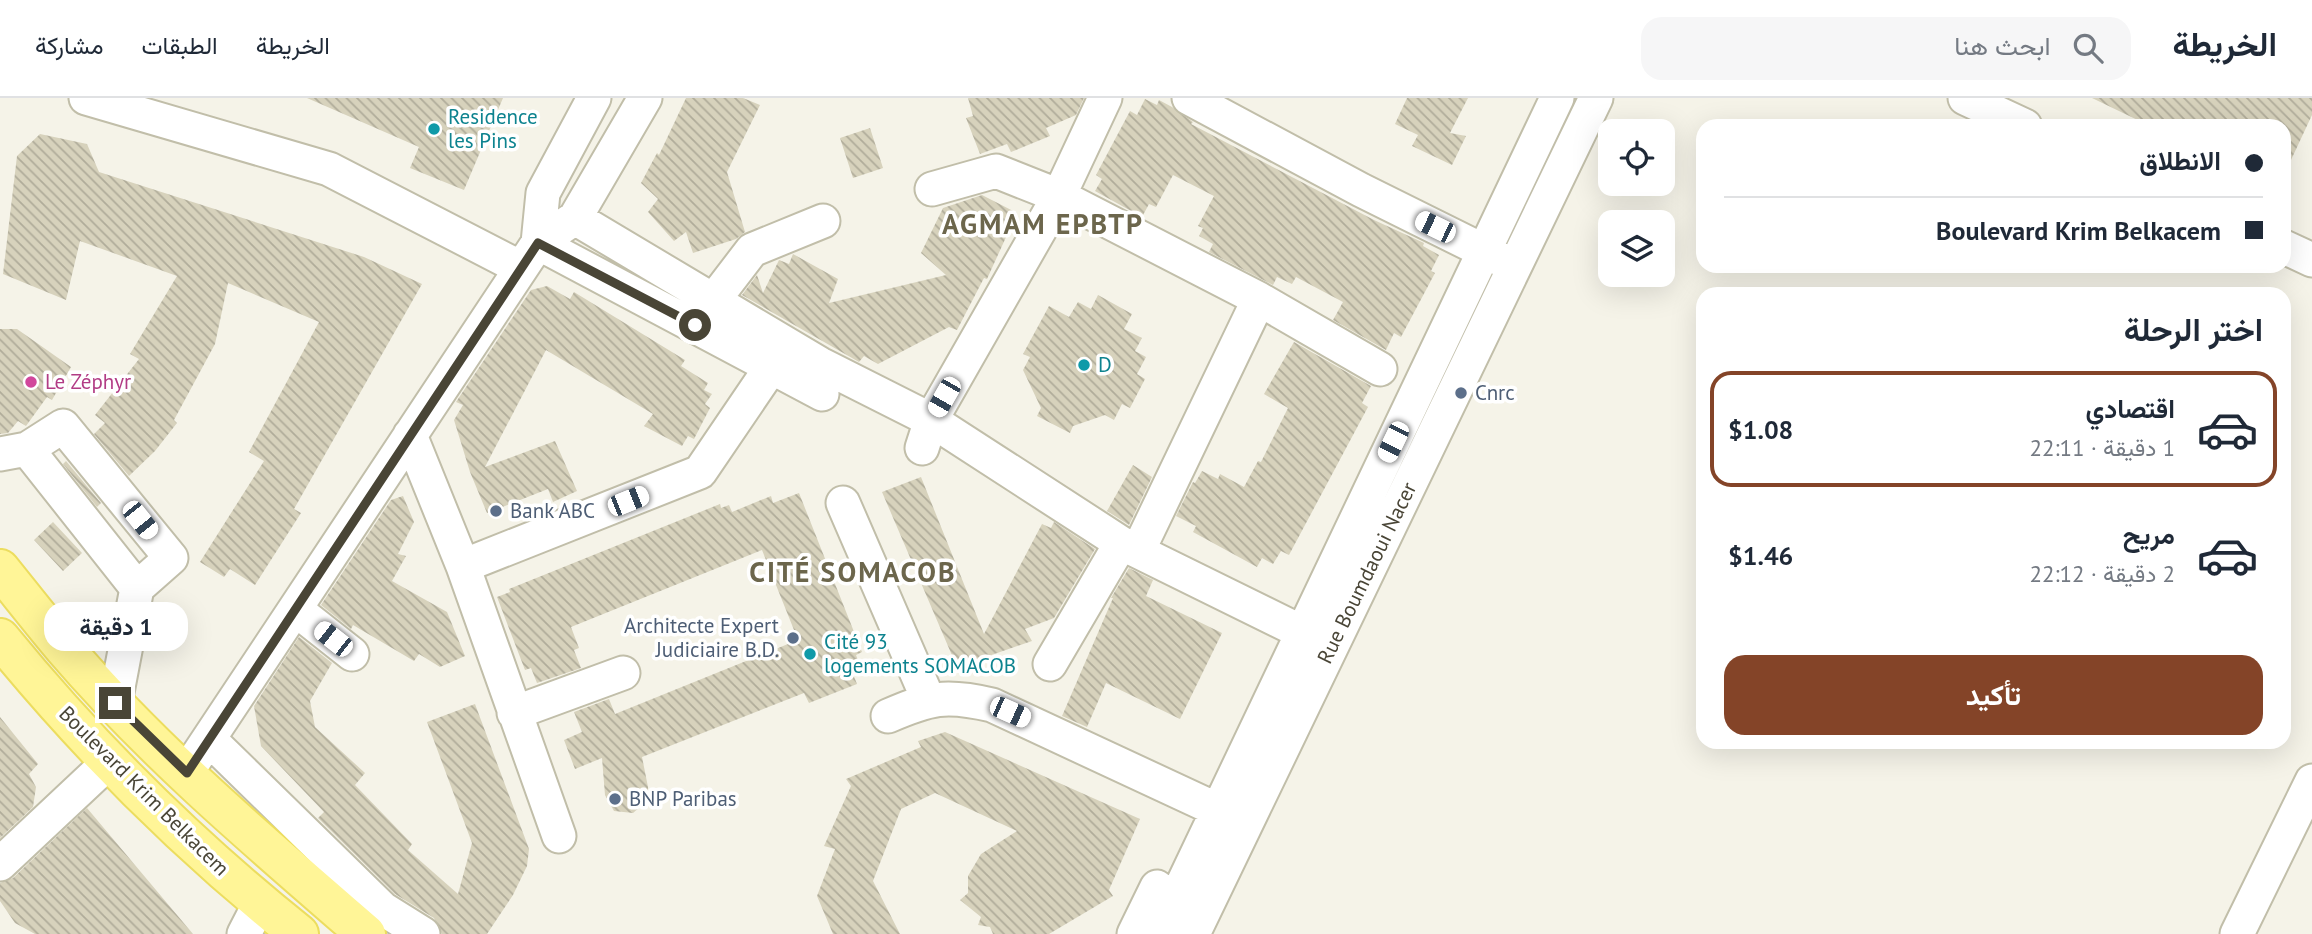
<!DOCTYPE html>
<html lang="ar">
<meta charset="utf-8">
<style>
:root{--surface:#fff;--page:#f6f6f7;--text:#1f2937;--muted:#747a83;--line:#e0e1e3;--accent:#844428}
body{margin:0;font-family:"PT Sans",Vazirmatn,sans-serif;background:var(--page);color:var(--text);direction:rtl;height:100vh;display:flex;flex-direction:column;font-size:26px;white-space:nowrap}
*{box-sizing:border-box;margin:0}
p{font-size:23px;color:var(--muted)}
.icon{flex:none;width:38px;height:38px;fill:none;stroke:currentColor;stroke-width:2;stroke-linecap:round;stroke-linejoin:round}
.map{position:relative;flex:1;overflow:hidden;direction:ltr}
.details{position:absolute;left:1696px;top:189px;width:595px;height:462px;display:flex;flex-direction:column;background:var(--surface);border-radius:21px;box-shadow:0 7px 28px #0002;direction:rtl}
.details>*{flex:none}
.guide{position:absolute;left:1696px;top:21px;width:595px;height:154px;border-radius:21px;box-shadow:0 7px 28px #0002;direction:rtl;display:grid;align-content:center;height:154px;padding:0 28px;background:var(--surface)}
.controls{position:absolute;left:1598px;top:21px;display:grid;gap:14px}
.controls a{display:grid;place-items:center;width:77px;height:77px;border-radius:14px;background:var(--surface);box-shadow:0 7px 28px #0002;font-size:35px}
.end{position:absolute;width:32px;height:32px;margin:-16px;border:9px solid #494536;background:#fff;box-shadow:0 0 0 4px #fff}
.from{border-radius:50%}
.bubble{position:absolute;height:49px;border-radius:21px;background:var(--surface);box-shadow:0 7px 28px #0002;font-size:23px;font-weight:700;line-height:49px;text-align:center;direction:rtl}
.car{position:absolute;width:21px;height:42px;margin:-21px -10px;border-radius:9px;box-shadow:0 0 5px 2px #0007;background:linear-gradient(#fff 24%,#345 0 40%,#fff 0 76%,#345 0 86%,#fff 0)}
.guide b{display:flex;align-items:center;gap:24px;height:66px;font-size:26px}
.guide b+b{border-top:2px solid var(--line)}
.guide i{width:18px;height:18px;background:var(--text)}
ul{padding:0;list-style:none}
li{display:flex;align-items:center;gap:21px;height:116px;margin:0 14px 10px;padding:0 14px;border:4px solid transparent;border-radius:21px}
li div{flex:1}
li b{display:block;font-size:26px}
li em{font-style:normal;font-weight:700}
li.on{border-color:var(--accent)}
li>.icon{width:63px;height:63px;stroke-width:1.5}
h2{padding:0 28px;font-size:32px;line-height:84px}
.cta{display:flex;gap:14px;margin-top:auto;padding:14px 28px}
.cta a{flex:1;height:80px;border-radius:21px;background:var(--accent);color:#fff;font-size:28px;font-weight:700;line-height:80px;text-align:center}
header{display:flex;align-items:center;gap:42px;box-sizing:border-box;height:98px;padding:0 35px;background:var(--surface);border-bottom:2px solid var(--line)}
header strong{font-size:33px}
nav{display:flex;gap:38px;margin-inline-start:auto;font-size:24px}
.search{width:490px;height:63px;background:var(--page);display:flex;align-items:center;gap:18px;box-sizing:border-box;padding:0 24px;border-radius:21px;color:var(--muted);font-size:26px}
.map>svg:first-child{display:block}
.building{fill:url(#building-back-hatch)}
.lines{fill:none;stroke-linecap:round;stroke-linejoin:round}
.minor-casing{stroke:#c1bea9;stroke-width:37}
.major-casing{stroke:#ecdd5f;stroke-width:42}
.minor{stroke:#fff;stroke-width:33}
.major{stroke:#fff597;stroke-width:38}
.route{stroke:#494536;stroke-width:9}
.culture-dot{fill:#0f9aa8;stroke:#fff;stroke-width:2.5}
.hotel-dot{fill:#d1479c;stroke:#fff;stroke-width:2.5}
.service-dot{fill:#5c6f8a;stroke:#fff;stroke-width:2.5}
.labels{text-anchor:middle;stroke-width:7;stroke-linejoin:round;paint-order:stroke}
.culture-label{font-size:21px;fill:#0d838f;stroke:#fff;text-anchor:start}
.hotel-label{font-size:21px;fill:#b23c85;stroke:#fff;text-anchor:start}
.service-label{font-size:21px;fill:#4e5e75;stroke:#fff;text-anchor:start}
.street-label{font-size:21px;fill:#494536;stroke:#fff}
.district-label{font-size:28px;font-weight:bold;letter-spacing:2px;fill:#6c664c;stroke:#fff}
</style>
<header>
<strong>الخريطة</strong>
<div class="search"><svg class="icon" aria-label="search" viewBox="0 0 24 24"><circle cx="10" cy="10" r="6"/><path d="M15 15l6 6"/></svg>ابحث هنا</div>
<nav><a>الخريطة</a><a>الطبقات</a><a>مشاركة</a></nav>
</header>
<div class="map">
<svg width="2312" height="836" viewBox="0 0 2312 836">
<defs>
<pattern id="building-back-hatch" width="6" height="6" patternUnits="userSpaceOnUse" patternTransform="scale(1.75)"><rect width="6" height="6" fill="#d7d2bc"/><path d="M-1 5l2 2M0 0l6 6M5-1l2 2" fill="none" stroke="#b0ac9a"/></pattern>
</defs>
<rect width="100%" height="100%" fill="#f5f3e8"/>
<path class="building" d="M307,0H503L464,92L410,70L419,49Z
M686,0H743L760,7L727,74L745,134L736,141L693,155L686,134L674,143L648,114L658,101L641,85L657,55L659,57Z
M968,0H1084L1076,17L1046,30L1050,38L1011,54L1007,46L980,56L966,20L973,18Z
M1407,0H1468L1450,35L1466,38L1452,67L1412,48L1418,37L1395,26Z
M2092,0H2312V17L2284,77V28H2150Z
M1145,1L1157,7L1159,2L1172,9L1193,24L1191,26L1374,122L1424,145L1423,148L1439,157L1431,173L1435,175L1401,239L1394,235L1386,252L1333,222L1343,204L1296,179L1292,186L1277,179L1273,187L1209,154L1213,146L1199,138L1203,130L1198,128L1214,98L1173,77L1156,109L1149,106L1142,119L1095,93L1102,81L1096,77L1130,13L1137,17Z
M870,30L883,70L853,80L840,40Z
M40,36L87,46L99,74L364,159L422,186L294,411L301,415L255,487L230,471L224,479L200,464L264,363L249,354L319,224L228,185L215,246L174,322L177,325L155,353L129,378L94,336L105,325L95,317L139,261L130,256L177,178L80,143L66,202L3,176L17,58Z
M982,97L1017,115L987,181L984,180L957,232L949,229L878,266L864,258L859,264L742,197L757,177L763,195L779,162L789,166L793,156L838,181L829,205L946,177L921,155L943,110Z
M547,188L570,201L574,194L685,262L681,268L708,285L704,292L712,296L705,306L710,310L694,341L688,338L682,348L644,328L653,316L546,252L485,369L555,343L577,393L553,404L548,391L487,415L470,374L454,322L463,307L456,304L531,192Z
M1098,197L1132,216L1124,231L1142,240L1135,253L1146,259L1137,276L1145,281L1130,310L1122,306L1114,322L1105,317L1073,328L1070,335L1037,318L1041,310L1023,272L1030,259L1023,256L1049,208L1069,219L1078,204L1091,211Z
M0,231H17L71,269L52,302L47,299L26,328L18,323L8,335L0,336Z
M1294,244L1371,288L1362,305L1368,309L1289,457L1281,453L1273,466L1262,460L1257,469L1193,434L1196,428L1176,418L1193,384L1195,385L1202,373L1218,381L1220,376L1244,389L1258,363L1261,364L1288,310L1264,296Z
M66,363L101,405L97,409L63,366Z
M1133,367L1152,379L1129,427L1107,413Z
M921,379L984,536L1042,426L1051,430L1054,424L1095,451L1054,520L1025,531L1032,543L957,569L882,394Z
M799,395L862,554L856,557L862,573L853,576L857,586L809,605L804,595L642,659L648,689L647,703L633,715L614,713L605,697L602,660L575,671L564,642L582,634L574,614L609,601L615,616L798,542L762,452L571,529L579,550L574,552L581,570L537,585L531,570L525,572L497,499L510,494L509,491L720,406L721,410L729,407L732,414L771,398L773,405Z
M403,398L414,424L398,456L406,458L392,483L447,514L465,558L440,569L419,556L414,563L353,527L351,531L321,507L391,402Z
M53,424L82,455L63,473L34,442Z
M1129,470L1153,482L1146,498L1222,535L1180,621L1106,585L1087,629L1062,618L1113,500H1111Z
M299,539L332,565L310,603L315,629L365,675L355,687L412,746L408,752L458,796L472,745L427,624L475,606L529,751L527,768L513,797L487,836H442L434,820L395,796L318,720L324,714L261,648L254,608Z
M0,619L38,666L29,676L36,689L33,709L0,740Z
M945,634L1140,721L1109,792L1113,798L1049,836H993L990,829L978,827L981,819L960,802L968,795V778L981,756L1017,733L935,695L901,711L873,783L900,836H833L817,798L835,751L824,748L851,688L846,681L921,649L918,643Z
M87,710L193,836H35L15,825L0,803V785L13,780Z"/>
<g class="lines">
<g class="minor-casing">
<path id="minor" d="M86,0L329,71L521,170
M1189,0L1361,92L1504,163
M1965,0L2025,28
M932,91L996,73L1059,98L1259,201L1380,271
M575,120L820,266L931,322L1121,445
M538,145L822,296
M538,145L543,95L594,0
M2284,149L2312,162
M700,220L752,152L823,123
M410,337L463,468L559,738
M922,350L931,322L1059,98L1105,0
M27,351L63,328L171,460L137,490
M0,356L27,351L137,490L115,605
M843,405L928,601
M1138,453L1259,201
M463,468L700,374L772,268
M295,511L352,556
M1050,566L1121,445L1320,543
M514,615L623,575
M888,618C930,600 945,596 992,607L1237,721
M209,641L383,811L423,836
M186,675L538,145L575,120L645,0
M0,766L111,662
M244,836L260,805
M1134,836L1157,789
M1159,836L1557,0
M1193,836L1596,0
M2237,836L2312,683"/>
</g>
<g class="major-casing">
<path id="major" d="M0,471C21,497 42,524 64,550C154,655 262,746 366,836
M0,540C88,648 190,749 299,836"/>
</g>
<use href="#minor" class="minor"/>
<use href="#major" class="major"/>
</g>
<g class="lines">
<path class="route" d="M115,605L187,675L538,145L695,227"/>
</g>
<g class="culture-dot">
<circle cx="434" cy="31" r="7"/>
<circle cx="1084" cy="267" r="7"/>
<circle cx="810" cy="556" r="7"/>
</g>
<circle class="hotel-dot" cx="31" cy="284" r="7"/>
<g class="service-dot">
<circle cx="1461" cy="295" r="7"/>
<circle cx="496" cy="413" r="7"/>
<circle cx="793" cy="540" r="7"/>
<circle cx="615" cy="701" r="7"/>
</g>
<g class="labels">
<g class="culture-label">
<text x="448" y="26">Residence<tspan x="448" dy="24">les Pins</tspan></text>
<text x="1098" y="274">D</text>
<text x="824" y="551">Cité 93<tspan x="824" dy="24">logements SOMACOB</tspan></text>
</g>
<g class="hotel-label">
<text x="45" y="291">Le Zéphyr</text>
</g>
<g class="service-label">
<text x="1475" y="302">Cnrc</text>
<text x="510" y="420">Bank ABC</text>
<text x="779" y="535" text-anchor="end">Architecte Expert<tspan x="779" dy="24">Judiciaire B.D.</tspan></text>
<text x="629" y="708">BNP Paribas</text>
</g>
<g class="street-label">
<text transform="translate(1367 475) rotate(-64)" y="7">Rue Boumdaoui Nacer</text>
<text transform="translate(144 693) rotate(45)" y="7">Boulevard Krim Belkacem</text>
</g>
<g class="district-label">
<text x="1043" y="136">AGMAM EPBTP</text>
<text x="853" y="484">CITÉ SOMACOB</text>
</g>
</g>
</svg>
<div class="controls">
<a><svg class="icon" aria-label="locate" viewBox="0 0 24 24"><circle cx="12" cy="12" r="6"/><path d="M12 2v4M12 18v4M2 12h4M18 12h4"/></svg></a>
<a><svg class="icon" aria-label="layers" viewBox="0 0 24 24"><path d="M12 4l9 5-9 5-9-5zM3 14l9 5 9-5"/></svg></a>
</div>
<i class="end from" style="left:695px;top:227px"></i>
<i class="end" style="left:115px;top:605px"></i>
<div class="bubble" style="left:44px;top:504px;width:144px">1 دقيقة</div>
<i class="car" style="left:1435px;top:129px;rotate:296deg"></i>
<i class="car" style="left:944px;top:299px;rotate:210deg"></i>
<i class="car" style="left:1393px;top:344px;rotate:206deg"></i>
<i class="car" style="left:628px;top:403px;rotate:68deg"></i>
<i class="car" style="left:140px;top:422px;rotate:141deg"></i>
<i class="car" style="left:333px;top:541px;rotate:308deg"></i>
<i class="car" style="left:1010px;top:614px;rotate:114deg"></i>
<div class="guide">
<b><i class="from"></i>الانطلاق</b>
<b><i></i>Boulevard Krim Belkacem</b>
</div>
<section class="details">
<h2>اختر الرحلة</h2>
<ul>
<li class="on"><svg class="icon" aria-label="car" viewBox="0 0 24 24"><path d="M5 17H2v-5l4-1 3-4h7l3 4 3 1v5h-3M9 17h6M6 11h13"/><circle cx="7" cy="17" r="2"/><circle cx="17" cy="17" r="2"/></svg><div><b>اقتصادي</b><p>1 دقيقة · 22:11</p></div><em>$1.08</em></li>
<li><svg class="icon" aria-label="car" viewBox="0 0 24 24"><path d="M5 17H2v-5l4-1 3-4h7l3 4 3 1v5h-3M9 17h6M6 11h13"/><circle cx="7" cy="17" r="2"/><circle cx="17" cy="17" r="2"/></svg><div><b>مريح</b><p>2 دقيقة · 22:12</p></div><em>$1.46</em></li>
</ul>
<div class="cta"><a>تأكيد</a></div>
</section>
</div>
